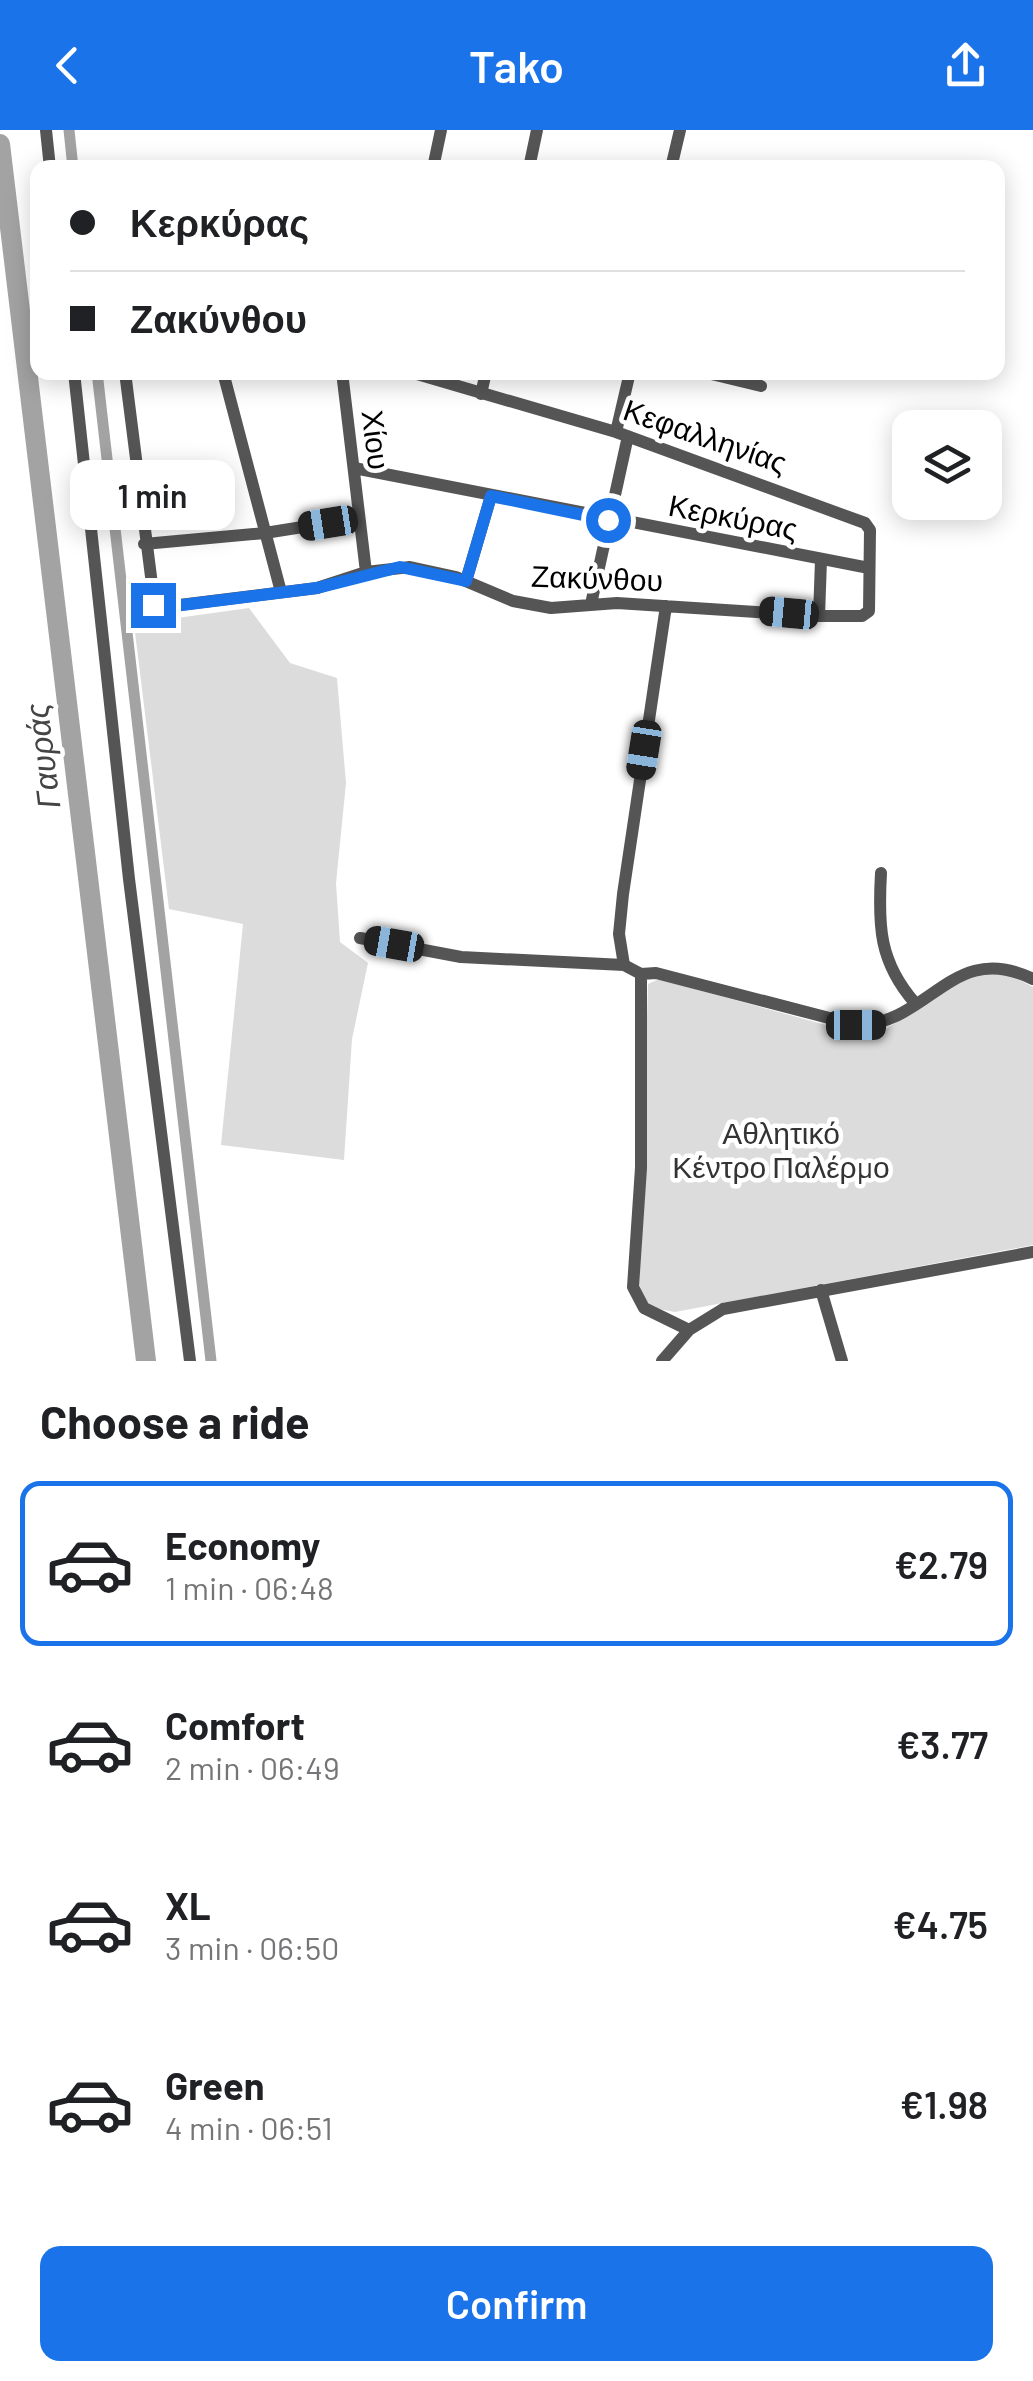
<!DOCTYPE html>
<meta charset="utf-8">
<style>
:root{--surface:#fff;--page:#f6f6f6;--text:#202124;--muted:#757577;--line:#e0e0e0;--accent:#1a73e8}
body{margin:0;font-family:Barlow,sans-serif;background:var(--page);color:var(--text);height:100vh;display:flex;flex-direction:column;font-size:38px;white-space:nowrap}
*{box-sizing:border-box;margin:0}
p{font-size:32px;color:var(--muted)}
.icon{flex:none;width:55px;height:55px;fill:none;stroke:currentColor;stroke-width:2;stroke-linecap:round;stroke-linejoin:round}
.map{position:relative;height:1231px;overflow:hidden}
.side{display:flex;flex-direction:column;background:var(--surface);flex:1}
.side>*{flex:none}
.guide{position:absolute;left:30px;top:30px;width:975px;height:220px;border-radius:20px;box-shadow:0 5px 25px #0003;display:grid;align-content:center;height:220px;padding:0 40px;background:var(--surface)}
.controls{position:absolute;left:892px;top:280px;display:grid;gap:20px}
.controls a{display:grid;place-items:center;width:110px;height:110px;border-radius:20px;background:var(--surface);box-shadow:0 5px 25px #0003;font-size:50px}
.end{position:absolute;width:45px;height:45px;margin:-22px;border:12px solid #1a73e8;background:#fff;box-shadow:0 0 0 5px #fff}
.from{border-radius:50%}
.bubble{position:absolute;height:70px;border-radius:20px;background:var(--surface);box-shadow:0 5px 25px #0003;font-size:32px;font-weight:600;line-height:70px;text-align:center}
.car{position:absolute;width:30px;height:60px;margin:-30px -15px;border-radius:12px;box-shadow:0 0 8px 2px #0007;background:linear-gradient(#222 24%,#8ab4d8 0 40%,#222 0 76%,#8ab4d8 0 86%,#222 0)}
.guide b{display:flex;align-items:center;gap:35px;height:95px;font-size:38px}
.guide b+b{border-top:2px solid var(--line)}
.guide i{width:25px;height:25px;background:var(--text)}
ul{padding:0;list-style:none}
li{display:flex;align-items:center;gap:30px;height:165px;margin:0 20px 15px;padding:0 20px;border:5px solid transparent;border-radius:20px}
li div{flex:1}
li b{display:block;font-size:38px}
li em{font-style:normal;font-weight:600}
li.selected{border-color:var(--accent)}
li>.icon{width:90px;height:90px;stroke-width:1.5}
h2{padding:0 40px;font-size:45px;line-height:120px}
.cta{display:flex;gap:20px;margin-top:auto;padding:20px 40px}
.cta a{flex:1;height:115px;border-radius:20px;background:var(--accent);color:#fff;font-size:40px;font-weight:600;line-height:115px;text-align:center}
header{display:flex;justify-content:space-between;align-items:center;height:130px;padding:0 40px;background:var(--accent);color:#fff;font-size:45px;font-weight:600}
.map>svg:first-child{display:block}
.green{fill:#dcdcdc}
.lines{fill:none;stroke-linecap:round;stroke-linejoin:round}
.canal{stroke:#a3a3a3;stroke-width:11}
.river{stroke:#a3a3a3;stroke-width:20}
.street{stroke:#555;stroke-width:12}
.route{stroke:#1a73e8;stroke-width:12}
.labels{text-anchor:middle;stroke-width:9;stroke-linejoin:round;paint-order:stroke}
.street-label{font-size:30px;fill:#000;stroke:#fff}
.park-label{font-size:30px;fill:#333;stroke:#fff}
.water-label{font-size:32px;font-style:italic;fill:#444;stroke:#fff}
</style>
<header><svg class="icon" aria-label="back" viewBox="0 0 24 24"><path d="M15 5l-7 7 7 7"/></svg>Tako<svg class="icon" aria-label="share" viewBox="0 0 24 24"><path d="M12 15V3M7 8l5-5 5 5M5 13v7h14v-7"/></svg></header>
<div class="map">
<svg width="1033" height="1231" viewBox="0 0 1033 1231">
<rect width="100%" height="100%" fill="#fff"/>
<path class="green" d="M249,478L290,533L337,548L346,653L336,753L340,812L368,833L352,909L344,1030L221,1015L243,794L169,779L134,494Z
M1003,841L1033,857V1115L675,1182L653,1178L639,1164L648,854L659,849L873,908L967,844Z"/>
<g class="lines">
<path class="canal" d="M69,0L73,38
M97,242L211,1231"/>
<path class="river" d="M0,14L146,1231"/>
<path class="street" d="M46,0L50,38
M433,38L441,0
M529,38L537,0
M671,38L680,0
M74,242L129,749L190,1231
M125,242L155,478L317,458L366,442L410,437L456,447L513,471L551,478L617,473L819,486H862L869,481L870,400L865,393L616,302L410,242
M223,242L281,462
M342,242L366,442
M703,242L761,256
M481,264L486,242
M616,302L630,242
M354,338L869,438
M144,414L265,403L359,388
M466,451L491,366
M591,474L628,306
M666,476L623,764L619,804L624,835L641,844L656,843L856,895C930,895 952,809 1033,849
M819,486L821,430
M881,743C878,796 879,832 915,873
M360,808L461,827L624,835
M641,844V1038L633,1157L644,1178L689,1200
M821,1160L842,1231
M662,1231L689,1200L723,1179L1033,1122"/>
</g>
<g class="lines">
<path class="route" d="M153,475L158,478L317,458L400,437L466,451L491,366L608,390"/>
</g>
<g class="labels">
<g class="street-label">
<text transform="translate(705 307) rotate(19)" y="10">Κεφαλληνίας</text>
<text transform="translate(375 310) rotate(83)" y="10">Χίου</text>
<text transform="translate(733 388) rotate(11)" y="10">Κερκύρας</text>
<text transform="translate(597 449) rotate(2)" y="10">Ζακύνθου</text>
</g>
<g class="park-label">
<text x="781" y="1014">Αθλητικό<tspan x="781" dy="34">Κέντρο Παλέρμο</tspan></text>
</g>
<g class="water-label">
<text transform="translate(43 626) rotate(-97)" y="11">Γαυράς</text>
</g>
</g>
</svg>
<div class="controls">
<a><svg class="icon" aria-label="layers" viewBox="0 0 24 24"><path d="M12 4l9 5-9 5-9-5zM3 14l9 5 9-5"/></svg></a>
</div>
<i class="end from" style="left:608px;top:390px"></i>
<i class="end" style="left:153px;top:475px"></i>
<div class="bubble" style="left:70px;top:330px;width:165px">1 min</div>
<i class="car" style="left:328px;top:393px;rotate:261deg"></i>
<i class="car" style="left:789px;top:483px;rotate:275deg"></i>
<i class="car" style="left:644px;top:620px;rotate:189deg"></i>
<i class="car" style="left:394px;top:814px;rotate:280deg"></i>
<i class="car" style="left:856px;top:895px;rotate:90deg"></i>
<div class="guide">
<b><i class="from"></i>Κερκύρας</b>
<b><i></i>Ζακύνθου</b>
</div>
</div>
<section class="side">
<h2>Choose a ride</h2>
<ul>
<li class="selected"><svg class="icon" aria-label="car" viewBox="0 0 24 24"><path d="M5 17H2v-5l4-1 3-4h7l3 4 3 1v5h-3M9 17h6M6 11h13"/><circle cx="7" cy="17" r="2"/><circle cx="17" cy="17" r="2"/></svg><div><b>Economy</b><p>1 min · 06:48</p></div><em>€2.79</em></li>
<li><svg class="icon" aria-label="car" viewBox="0 0 24 24"><path d="M5 17H2v-5l4-1 3-4h7l3 4 3 1v5h-3M9 17h6M6 11h13"/><circle cx="7" cy="17" r="2"/><circle cx="17" cy="17" r="2"/></svg><div><b>Comfort</b><p>2 min · 06:49</p></div><em>€3.77</em></li>
<li><svg class="icon" aria-label="car" viewBox="0 0 24 24"><path d="M5 17H2v-5l4-1 3-4h7l3 4 3 1v5h-3M9 17h6M6 11h13"/><circle cx="7" cy="17" r="2"/><circle cx="17" cy="17" r="2"/></svg><div><b>XL</b><p>3 min · 06:50</p></div><em>€4.75</em></li>
<li><svg class="icon" aria-label="car" viewBox="0 0 24 24"><path d="M5 17H2v-5l4-1 3-4h7l3 4 3 1v5h-3M9 17h6M6 11h13"/><circle cx="7" cy="17" r="2"/><circle cx="17" cy="17" r="2"/></svg><div><b>Green</b><p>4 min · 06:51</p></div><em>€1.98</em></li>
</ul>
<div class="cta"><a>Confirm</a></div>
</section>
